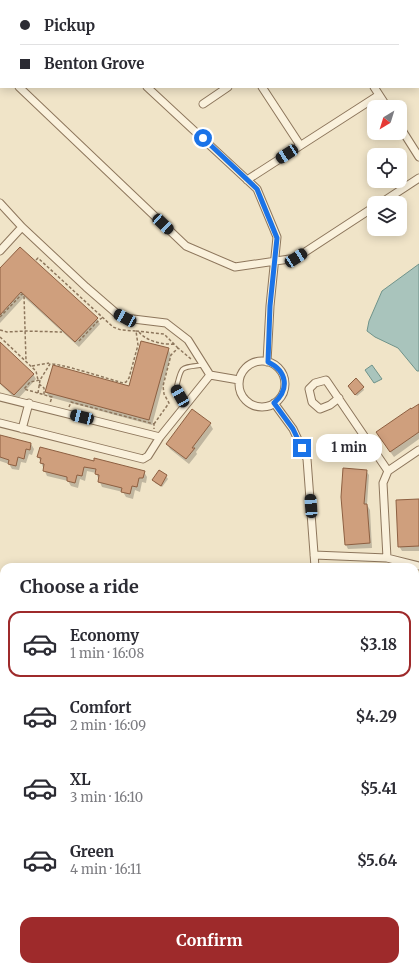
<!DOCTYPE html>
<meta charset="utf-8">
<style>
:root{--surface:#fff;--page:#f7f7f7;--text:#2b2b33;--muted:#7c7c81;--line:#e1e1e2;--accent:#9e2a2b}
body{margin:0;font-family:Merriweather,serif;background:var(--page);color:var(--text);height:100vh;display:flex;flex-direction:column;font-size:15px;white-space:nowrap}
*{box-sizing:border-box;margin:0}
p{font-size:13px;color:var(--muted)}
.icon{flex:none;width:22px;height:22px;fill:none;stroke:currentColor;stroke-width:2;stroke-linecap:round;stroke-linejoin:round}
.map{position:relative;flex:1;overflow:hidden}
.sheet{position:absolute;left:0px;top:563px;width:419px;height:408px;display:flex;flex-direction:column;background:var(--surface);border-radius:12px 12px 0 0;box-shadow:0 2px 10px #0003}
.sheet>*{flex:none}
.top-card{position:absolute;left:0px;top:0px;width:419px;height:88px;box-shadow:0 2px 10px #0003;display:grid;align-content:center;height:88px;padding:0 20px;background:var(--surface)}
.needle{width:26px;rotate:218deg}
.fabs{position:absolute;left:367px;top:100px;display:grid;gap:8px}
.fabs a{display:grid;place-items:center;width:40px;height:40px;border-radius:8px;background:var(--surface);box-shadow:0 2px 10px #0003;font-size:20px}
.end{position:absolute;width:18px;height:18px;margin:-9px;border:5px solid #1a73e8;background:#fff;box-shadow:0 0 0 2px #fff}
.from{border-radius:50%}
.bubble{position:absolute;height:28px;border-radius:12px;background:var(--surface);box-shadow:0 2px 10px #0003;font-size:13px;font-weight:700;line-height:28px;text-align:center}
.car{position:absolute;width:12px;height:24px;margin:-12px -6px;border-radius:5px;box-shadow:0 0 3px 1px #0007;background:linear-gradient(#222 24%,#8ab4d8 0 40%,#222 0 76%,#8ab4d8 0 86%,#222 0)}
.top-card b{display:flex;align-items:center;gap:14px;height:38px;font-size:15px}
.top-card b+b{border-top:1px solid var(--line)}
.top-card i{width:10px;height:10px;background:var(--text)}
ul{padding:0;list-style:none}
li{display:flex;align-items:center;gap:12px;height:66px;margin:0 8px 6px;padding:0 12px;border:2px solid transparent;border-radius:12px}
li div{flex:1}
li b{display:block;font-size:15px}
li em{font-style:normal;font-weight:700}
li.current{border-color:var(--accent)}
li>.icon{width:36px;height:36px;stroke-width:1.5}
h2{padding:0 20px;font-size:18px;line-height:48px}
.button{display:flex;gap:8px;margin-top:auto;padding:8px 20px}
.button a{flex:1;height:46px;border-radius:12px;background:var(--accent);color:#fff;font-size:16px;font-weight:700;line-height:46px;text-align:center}
.map>svg:first-child{display:block}
.water{fill:#a9c4bc;stroke:#6f938a}
.shadow{fill:#0003}
.lines{fill:none;stroke-linecap:round;stroke-linejoin:round}
.canal{stroke:#a9c4bc;stroke-width:8}
.building{fill:#cf9f7d;stroke:#8d5f41}
.service-casing{stroke:#8d765c;stroke-width:5.5}
.minor-casing{stroke:#8d765c;stroke-width:9}
.path{stroke:#8d765c;stroke-width:1.5;stroke-dasharray:3 2;stroke-linecap:butt}
.service{stroke:#faf1dc;stroke-width:3.5}
.minor{stroke:#faf1dc;stroke-width:7}
.route{stroke:#1a73e8;stroke-width:5}
</style>
<div class="map">
<svg width="419" height="971" viewBox="0 0 419 971">
<rect width="100%" height="100%" fill="#f0e4c8"/>
<path class="water" d="M419,264V371H417L398,348L375,337L367,331L369,321L382,291Z
M372,365L382,379L374,383L365,370Z
M330,439C338,440 345,440 348,449L345,451L338,453L333,449Z
M415,713H419V971H326L324,967H415Z
M0,723L4,724V837H0Z"/>
<path class="shadow" d="M0,270L97,319L100,324L79,347L24,297L0,323Z
M0,344L33,374L36,379L17,400L0,384Z
M168,349L171,355L152,425L49,397L46,391L129,387Z
M350,388H363L364,390L357,396Z
M419,405V439L394,457L380,438Z
M210,424L213,429L196,452L197,454L189,464L170,449L167,444Z
M0,436L31,444L34,449L32,455L29,454L26,463L21,462L19,470L12,469L9,464L0,461Z
M38,456L95,462L144,472L147,477L146,483L142,482L140,492L135,490L133,499L126,497L123,492L102,487L96,473L87,471L85,481L80,479L78,488L71,486L68,481L47,476Z
M366,471L369,475L367,505L370,510L372,548L348,549L346,545Z
M159,472L166,476L168,479L162,487L155,483L154,480Z
M419,501V551H402L399,546Z
M415,585H419V607L415,606Z
M4,899V927H0V900Z
M115,967H218L183,971H116Z"/>
<g class="lines">
<path class="canal" d="M415,676L419,675
M0,684L4,685"/>
</g>
<path class="building" d="M20,247L98,318L75,342L21,292L0,315V268Z
M141,341L169,348L149,420L45,392L53,365L129,386Z
M0,342L34,374L14,395L0,383Z
M356,378L364,387L355,395L348,386Z
M419,404V432L390,452L376,432L411,408V409Z
M192,409L211,423L192,448H195L186,459L166,444Z
M0,435L31,443L30,450L26,449L24,459L18,457L16,466L8,464L9,460L0,457Z
M40,447L94,461V458L145,471L143,478H139L137,487L132,486L130,494L121,492L122,488L98,482L99,475L95,474L96,469L84,467L82,476L77,475L75,483L67,481V477L43,471L44,464L40,463L41,458L37,457Z
M343,468L367,470L364,504H367L370,543L345,545L341,497Z
M159,470L167,475L161,486L152,480Z
M419,499V546L398,547L396,500Z"/>
<g class="lines">
<g class="service-casing">
<path id="service" d="M187,402L180,396L176,389C182,365 179,368 203,365
M0,874L4,873
M0,930H4
M0,960L4,958
M97,967V971
M175,971L213,967"/>
</g>
<g class="minor-casing">
<path id="minor" d="M54,0L55,1
M205,0V1
M317,0V1
M44,1L46,0
M0,29H1
M0,69L1,70
M19,87L186,246L235,267L296,258L374,207
M147,87L257,189L277,237L270,306L267,362
M262,87L300,145
M374,87L387,107
M203,104L228,87
M400,127L419,157
M247,180L379,95
M0,203L22,227L86,287L116,313L125,318L166,323L188,340L210,375L239,380
M381,203L419,178
M0,251L22,227
M239 384a23 23 0 1 1 46 0a23 23 0 1 1-46 0Z
M0,397L160,437
M339,398L330,405L320,409L312,402L309,389L315,383L326,380L388,471
M274,403L293,429L307,459L315,567
M0,423L143,459L148,456L160,437L210,375
M22,429L29,403
M314,555L387,558L419,566
M387,558L383,483L388,471L419,450
M284,971L286,967"/>
</g>
<path class="path" d="M36,260L38,258L113,327L121,330L136,331L138,345L129,378L126,382L123,383C112,380 56,362 50,364L40,380L30,382L24,389L52,397L50,403
M0,317L22,294L24,296L26,361
M0,330L7,332L25,331L62,332
M136,331L164,334L178,348
M139,332C146,341 163,345 174,344
M0,337L36,371L38,380
M79,341L99,320L102,318
M32,366L49,363
M39,384L44,388V395
M38,393L40,380
M69,407L71,402L154,424V429
M154,424L169,403L164,394L163,386L171,355L178,348L191,359"/>
<use href="#service" class="service"/>
<use href="#minor" class="minor"/>
</g>
<g class="lines">
<path class="route" d="M203,138L257,189L277,238L270,306L268,362C287,371 290,389 274,403L293,429L302,448"/>
</g>
</svg>
<div class="fabs">
<a><svg class="needle" viewBox="-14 -14 28 28"><path d="M0-13l5 13h-10z" fill="#e53935"/><path d="M0 13l5-13h-10z" fill="#7c7c81"/></svg></a>
<a><svg class="icon" aria-label="locate" viewBox="0 0 24 24"><circle cx="12" cy="12" r="6"/><path d="M12 2v4M12 18v4M2 12h4M18 12h4"/></svg></a>
<a><svg class="icon" aria-label="layers" viewBox="0 0 24 24"><path d="M12 4l9 5-9 5-9-5zM3 14l9 5 9-5"/></svg></a>
</div>
<i class="end from" style="left:203px;top:138px"></i>
<i class="end" style="left:302px;top:448px"></i>
<div class="bubble" style="left:316px;top:434px;width:66px">1 min</div>
<i class="car" style="left:287px;top:154px;rotate:237deg"></i>
<i class="car" style="left:163px;top:224px;rotate:133deg"></i>
<i class="car" style="left:296px;top:258px;rotate:57deg"></i>
<i class="car" style="left:125px;top:318px;rotate:298deg"></i>
<i class="car" style="left:180px;top:396px;rotate:330deg"></i>
<i class="car" style="left:82px;top:417px;rotate:284deg"></i>
<i class="car" style="left:311px;top:506px;rotate:356deg"></i>
<div class="top-card">
<b><i class="from"></i>Pickup</b>
<b><i></i>Benton Grove</b>
</div>
<section class="sheet">
<h2>Choose a ride</h2>
<ul>
<li class="current"><svg class="icon" aria-label="car" viewBox="0 0 24 24"><path d="M5 17H2v-5l4-1 3-4h7l3 4 3 1v5h-3M9 17h6M6 11h13"/><circle cx="7" cy="17" r="2"/><circle cx="17" cy="17" r="2"/></svg><div><b>Economy</b><p>1 min · 16:08</p></div><em>$3.18</em></li>
<li><svg class="icon" aria-label="car" viewBox="0 0 24 24"><path d="M5 17H2v-5l4-1 3-4h7l3 4 3 1v5h-3M9 17h6M6 11h13"/><circle cx="7" cy="17" r="2"/><circle cx="17" cy="17" r="2"/></svg><div><b>Comfort</b><p>2 min · 16:09</p></div><em>$4.29</em></li>
<li><svg class="icon" aria-label="car" viewBox="0 0 24 24"><path d="M5 17H2v-5l4-1 3-4h7l3 4 3 1v5h-3M9 17h6M6 11h13"/><circle cx="7" cy="17" r="2"/><circle cx="17" cy="17" r="2"/></svg><div><b>XL</b><p>3 min · 16:10</p></div><em>$5.41</em></li>
<li><svg class="icon" aria-label="car" viewBox="0 0 24 24"><path d="M5 17H2v-5l4-1 3-4h7l3 4 3 1v5h-3M9 17h6M6 11h13"/><circle cx="7" cy="17" r="2"/><circle cx="17" cy="17" r="2"/></svg><div><b>Green</b><p>4 min · 16:11</p></div><em>$5.64</em></li>
</ul>
<div class="button"><a>Confirm</a></div>
</section>
</div>
